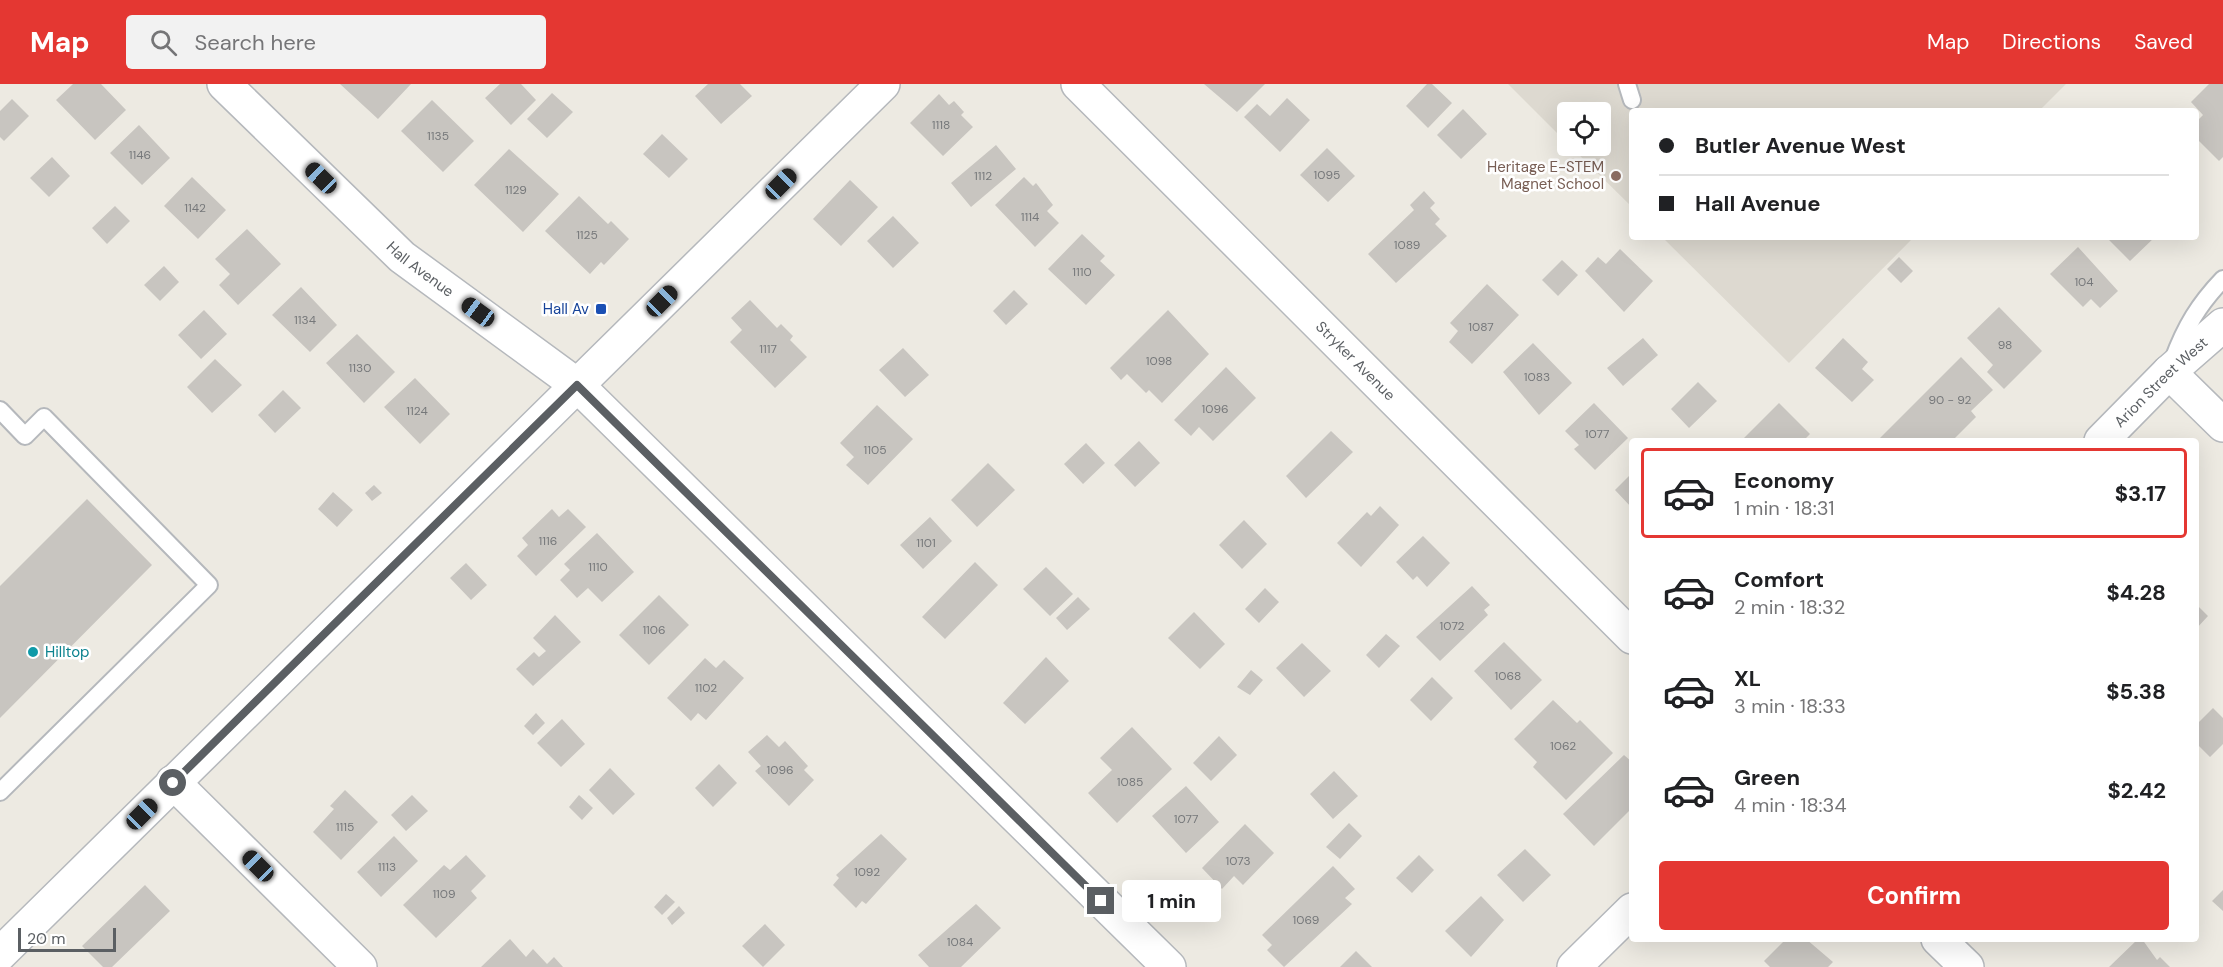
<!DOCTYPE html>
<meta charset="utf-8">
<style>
:root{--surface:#fff;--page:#f2f2f2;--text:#202124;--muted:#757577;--line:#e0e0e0;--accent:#e43732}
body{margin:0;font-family:"DM Sans",sans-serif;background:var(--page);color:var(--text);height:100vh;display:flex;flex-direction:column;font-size:22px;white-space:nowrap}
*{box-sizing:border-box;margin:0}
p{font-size:20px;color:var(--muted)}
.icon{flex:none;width:33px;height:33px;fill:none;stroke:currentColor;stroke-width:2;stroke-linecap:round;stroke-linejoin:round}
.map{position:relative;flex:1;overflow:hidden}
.details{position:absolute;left:1629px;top:354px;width:570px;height:504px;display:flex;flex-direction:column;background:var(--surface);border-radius:6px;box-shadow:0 6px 24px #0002}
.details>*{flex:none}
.hud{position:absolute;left:1629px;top:24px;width:570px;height:132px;border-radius:6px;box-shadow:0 6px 24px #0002;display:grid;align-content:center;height:132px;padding:0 30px;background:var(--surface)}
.controls{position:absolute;left:1557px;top:18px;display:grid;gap:12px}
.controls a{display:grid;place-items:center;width:54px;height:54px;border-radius:6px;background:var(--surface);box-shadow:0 6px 24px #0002;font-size:30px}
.scale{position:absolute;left:18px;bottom:15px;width:98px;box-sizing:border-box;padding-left:6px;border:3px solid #5b5f63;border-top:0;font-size:16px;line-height:21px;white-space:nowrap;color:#5b5f63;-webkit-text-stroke:4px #fff;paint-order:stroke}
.end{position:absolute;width:27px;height:27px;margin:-14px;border:8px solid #5b5f63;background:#fff;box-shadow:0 0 0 3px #fff}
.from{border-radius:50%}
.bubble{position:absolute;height:42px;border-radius:6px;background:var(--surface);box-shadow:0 6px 24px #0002;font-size:20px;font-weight:700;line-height:42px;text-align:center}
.car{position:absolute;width:18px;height:36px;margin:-18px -9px;border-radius:8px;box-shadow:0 0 4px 2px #0007;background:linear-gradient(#222 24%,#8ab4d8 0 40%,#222 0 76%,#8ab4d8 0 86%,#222 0)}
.hud b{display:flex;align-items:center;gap:21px;height:57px;font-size:22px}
.hud b+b{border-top:2px solid var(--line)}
.hud i{width:15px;height:15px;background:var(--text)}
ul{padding:10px 0 0;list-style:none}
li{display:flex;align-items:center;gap:18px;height:90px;margin:0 12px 9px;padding:0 18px;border:3px solid transparent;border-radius:6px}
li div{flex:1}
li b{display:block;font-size:22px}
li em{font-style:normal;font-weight:700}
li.current{border-color:var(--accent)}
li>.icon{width:54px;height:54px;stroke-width:1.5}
.button{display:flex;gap:12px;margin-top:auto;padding:12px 30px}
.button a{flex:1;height:69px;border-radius:6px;background:var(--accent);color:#fff;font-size:24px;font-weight:700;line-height:69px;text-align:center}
header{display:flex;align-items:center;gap:36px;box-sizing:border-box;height:84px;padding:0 30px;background:var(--accent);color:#fff}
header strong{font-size:28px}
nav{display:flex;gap:33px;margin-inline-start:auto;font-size:21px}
.search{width:420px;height:54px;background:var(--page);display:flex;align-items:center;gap:15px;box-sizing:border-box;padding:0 21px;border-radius:6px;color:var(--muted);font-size:22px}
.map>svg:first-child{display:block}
.education{fill:#ddd9d0}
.building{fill:#c8c5c0}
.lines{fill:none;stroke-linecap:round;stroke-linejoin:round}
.service-casing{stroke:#b5b8bc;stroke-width:20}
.minor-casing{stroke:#b5b8bc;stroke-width:36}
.tertiary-casing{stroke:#b5b8bc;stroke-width:36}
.service{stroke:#fff;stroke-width:16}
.minor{stroke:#fff;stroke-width:33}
.tertiary{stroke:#fff;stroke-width:33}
.route{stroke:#5b5f63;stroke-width:8}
.education-dot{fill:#8d6e63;stroke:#fff;stroke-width:2}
.transit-dot{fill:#1a4fb4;stroke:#fff;stroke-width:2}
.culture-dot{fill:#0f9aa8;stroke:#fff;stroke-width:2}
.labels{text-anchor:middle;stroke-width:5;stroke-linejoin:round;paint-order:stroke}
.number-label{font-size:12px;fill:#76787a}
.education-label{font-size:15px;fill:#785e54;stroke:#fff;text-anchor:end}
.street-label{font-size:15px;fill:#5b5f63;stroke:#fff}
.transit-label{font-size:15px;fill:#164399;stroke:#fff;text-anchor:end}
.culture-label{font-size:15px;fill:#0d838f;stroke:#fff;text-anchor:start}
</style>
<header>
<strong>Map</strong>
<div class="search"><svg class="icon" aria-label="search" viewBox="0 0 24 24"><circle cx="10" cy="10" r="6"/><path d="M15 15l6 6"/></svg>Search here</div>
<nav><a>Map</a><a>Directions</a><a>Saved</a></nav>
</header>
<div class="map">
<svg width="2223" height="883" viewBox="0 0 2223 883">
<rect width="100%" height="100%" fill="#edeae2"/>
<path class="education" d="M1508,0H2066L2039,27H1632V123L1570,62H1600V28H1568L1567,59Z
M1662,153H1914L1789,279Z"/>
<path class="building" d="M73,0H101L126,26L95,56L56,16Z
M340,0H411L378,35Z
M500,0H521L536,16L511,41L485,14Z
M708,0H740L752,12L721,40L695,12Z
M1204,0H1265L1237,28Z
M1427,0H1432L1452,19L1428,44L1406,22Z
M2209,0H2223V73L2219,77L2196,54V38L2203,31L2191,18Z
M552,9L573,28L547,54L527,35Z
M939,10L949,21L954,17L964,28L961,31L973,43L943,72L910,39Z
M1287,14L1310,36L1280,68L1244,33L1257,20L1270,32Z
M12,15L29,32L4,57L0,53V27Z
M432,16L474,57L443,88L401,47Z
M1463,25L1487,50L1461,75L1437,51Z
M139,41L170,74L142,101L110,69Z
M662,50L688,75L669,94L643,70Z
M996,61L1016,85L971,123L951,99Z
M1327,64L1355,92L1328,118L1300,91Z
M509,65L559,110L523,148L474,101Z
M52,73L70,92L49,113L30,94Z
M192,93L226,126L198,155L164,122Z
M1024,93L1033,102L1036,99L1053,121L1047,127L1059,139L1035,163L995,121Z
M850,96L878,123L841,162L813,135Z
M1424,107L1435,119L1430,124L1440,135L1435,140L1447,152L1396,199L1368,170L1414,126L1410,121Z
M579,112L608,140L611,137L629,155L604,181L601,178L590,190L545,147Z
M115,122L130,137L107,160L92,144Z
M893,132L919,159L893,184L867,157Z
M247,145L281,180L238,221L219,201L230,190L215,175Z
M1082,150L1105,172L1100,177L1115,191L1086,221L1048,185Z
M2106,153H2155L2130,177Z
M2078,163L2118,207L2100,224L2091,215L2083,223L2050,190Z
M1620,165L1653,197L1624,228L1585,187L1598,173L1606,180Z
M1899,173L1913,187L1901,199L1887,185Z
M1562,176L1578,191L1558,212L1542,196Z
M164,182L179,198L160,217L144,201Z
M1487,200L1519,231L1472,280L1449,258L1458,247L1450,239Z
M301,203L337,241L310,268L272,231Z
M1014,206L1028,220L1006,241L993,227Z
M750,216L777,244L781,240L793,252L790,256L807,273L775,304L730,258L742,246L731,234Z
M1999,223L2042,267L2004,305L1987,288L1993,281L1967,254Z
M204,226L227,250L201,275L178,251Z
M1168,226L1209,270L1162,319L1149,306L1146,309L1127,290L1121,296L1110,284Z
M357,250L395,288L364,319L326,279Z
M1643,254L1658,271L1623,302L1607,284Z
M1843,254L1868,278L1862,285L1874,296L1852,318L1815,284Z
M1533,259L1572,299L1539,331L1503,288Z
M903,264L929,291L905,313L879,286Z
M1961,273L1993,306L1971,327L1976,333L1952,357H1877Z
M215,275L242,301L212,329L187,303Z
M1226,283L1256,314L1213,357L1199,343L1191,352L1174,336Z
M415,294L450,330L420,360L384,323Z
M1698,298L1717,317L1689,344L1671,325Z
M283,306L301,324L275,349L258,331Z
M1594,319L1628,354L1595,386L1574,365L1579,361L1565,347Z
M1779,319L1810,350L1803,357H1741Z
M877,321L913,355L868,401L846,381L854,373L840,359Z
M1331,347L1353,368L1306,414L1286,392Z
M1139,357L1160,379L1135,403L1114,381Z
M1086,359L1105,379L1083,400L1064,380Z
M988,379L1015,406L977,443L951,416Z
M1632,389V424L1615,406Z
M374,401L382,409L372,417L365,409Z
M333,408L353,426L337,443L318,425Z
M87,415L152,481L0,634V502Z
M1380,422L1399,441L1361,483L1337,459L1367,428L1371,432Z
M552,425L559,433L568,425L586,443L536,492L517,472L528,461L522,454Z
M930,433L952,457L923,485L900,461Z
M1244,436L1267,460L1242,485L1219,461Z
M597,449L634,488L602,518L588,504L577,514L560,496L570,486L564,480Z
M1423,452L1450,479L1427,503L1417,492L1413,496L1396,478Z
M975,478L998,501L945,555L922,533Z
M466,479L487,501L471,516L450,494Z
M1046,483L1073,510L1050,532L1023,505Z
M1472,502L1490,521L1484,526L1488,531L1440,577L1416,553Z
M1265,504L1279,518L1259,539L1245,525Z
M659,511L689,541L649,581L619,551Z
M1078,513L1090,525L1067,546L1056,534Z
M2196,520L2208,532L2196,545Z
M1194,528L1225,560L1200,585L1168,554Z
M555,531L581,558L533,602L516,585L534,568L539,573L546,567L533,554Z
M1386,550L1400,562L1379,584L1366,571Z
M1504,558L1542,596L1511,626L1474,587Z
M1302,559L1331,587L1304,613L1276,584Z
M1046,573L1069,597L1025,640L1003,619Z
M705,574L716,584L724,576L744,594L706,636L698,629L691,637L667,614Z
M1251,586L1263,596L1250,611L1237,603Z
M1432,593L1453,614L1431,637L1410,616Z
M1553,616L1577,639L1580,636L1613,669L1566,716L1533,683L1537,678L1514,655Z
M2213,624L2223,634V660L2210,673L2196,659V641Z
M536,629L545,639L533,651L524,642Z
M562,635L585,660L561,683L537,659Z
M1132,643L1172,685L1117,739L1088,709L1112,686L1100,674Z
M767,651L779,663L785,657L808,682L804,686L814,696L789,722L755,687L761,682L748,668Z
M1219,652L1237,671L1211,697L1193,679Z
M1624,671L1632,678V724L1594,762L1563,730Z
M719,680L737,699L713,723L695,704Z
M610,684L635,710L613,731L589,706Z
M1334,687L1358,712L1333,735L1310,710Z
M1186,702L1219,738L1186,769L1152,732Z
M345,706L378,738L341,776L313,748L334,725L330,722Z
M412,711L428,727L406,747L391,731Z
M579,711L593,724L582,736L569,723Z
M1349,739L1362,752L1340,775L1326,763Z
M1245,740L1274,769L1243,801L1234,792L1222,805L1202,784Z
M881,750L907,775L866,820L862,817L856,824L833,801L839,794L836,791Z
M394,752L418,777L381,813L357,788Z
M1525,765L1551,791L1523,818L1497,791Z
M466,771L486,792L471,807L477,814L436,854L403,821L444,781L450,786Z
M1419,771L1434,786L1412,809L1396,794Z
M1333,782L1355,805L1345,814L1352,820L1284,883L1267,866L1272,861L1262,851Z
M145,801L170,827L112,883H103L82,862Z
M2223,806V827L2212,817Z
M666,810L675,818L662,831L654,823Z
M1481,812L1504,836L1471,873L1445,847Z
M976,820L1001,844L961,883H929L918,871Z
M679,822L685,829L672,841L667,834Z
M765,840L785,861L763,883L742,862Z
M510,855L526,873L533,865L547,880L554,873L563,883H481Z
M1786,855H1806L1833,878L1828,883H1770L1764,877Z
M2138,855H2142L2157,876L2160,873L2170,883H2109Z
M1356,867L1372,883H1340Z"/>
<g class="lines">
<g class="service-casing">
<path id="service" d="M1627,0L1632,16
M2173,276C2185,243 2199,220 2223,195
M0,326L25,352L44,333L209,501L0,708"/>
</g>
<g class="minor-casing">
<g id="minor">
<path id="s1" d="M224,0L402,173L577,301L1169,883"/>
<path d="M2169,288L2223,341"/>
<path id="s2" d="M2101,357L2169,288L2223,241"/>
<path d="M173,698L360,883"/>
<path d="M1574,883L1632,826"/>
</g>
</g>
<g class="tertiary-casing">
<g id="tertiary">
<path id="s3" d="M1078,0L1632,553"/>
<path d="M1938,855L1967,883"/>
<path d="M0,870L883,0"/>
</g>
</g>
<use href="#service" class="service"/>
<use href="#minor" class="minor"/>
<use href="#tertiary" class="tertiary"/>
</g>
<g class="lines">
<path class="route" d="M173,699L577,301L1101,817"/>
</g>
<circle class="education-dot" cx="1616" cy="92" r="6"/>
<rect class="transit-dot" x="595" y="219" width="12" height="12" rx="3"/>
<circle class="culture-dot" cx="33" cy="568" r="6"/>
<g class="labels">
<g class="number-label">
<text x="941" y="45">1118</text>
<text x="438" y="56">1135</text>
<text x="140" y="75">1146</text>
<text x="1327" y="95">1095</text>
<text x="983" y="96">1112</text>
<text x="516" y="110">1129</text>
<text x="195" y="128">1142</text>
<text x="1030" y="137">1114</text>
<text x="587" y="155">1125</text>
<text x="1407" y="165">1089</text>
<text x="1082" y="192">1110</text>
<text x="2084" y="202">104</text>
<text x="305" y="240">1134</text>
<text x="1481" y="247">1087</text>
<text x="2005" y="265">98</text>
<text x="768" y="269">1117</text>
<text x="1159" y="281">1098</text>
<text x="360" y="288">1130</text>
<text x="1537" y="297">1083</text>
<text x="1950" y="320">90 - 92</text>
<text x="1215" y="329">1096</text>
<text x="417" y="331">1124</text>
<text x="1597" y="354">1077</text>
<text x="875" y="370">1105</text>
<text x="548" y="461">1116</text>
<text x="926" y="463">1101</text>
<text x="598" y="487">1110</text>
<text x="1452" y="546">1072</text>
<text x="654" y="550">1106</text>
<text x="1508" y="596">1068</text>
<text x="706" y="608">1102</text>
<text x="1563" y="666">1062</text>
<text x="780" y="690">1096</text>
<text x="1130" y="702">1085</text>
<text x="1186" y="739">1077</text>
<text x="345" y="747">1115</text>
<text x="1238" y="781">1073</text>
<text x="387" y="787">1113</text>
<text x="867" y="792">1092</text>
<text x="444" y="814">1109</text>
<text x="1306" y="840">1069</text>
<text x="960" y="862">1084</text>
</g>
<g class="education-label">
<text x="1604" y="88">Heritage E-STEM<tspan x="1604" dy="17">Magnet School</tspan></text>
</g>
<g class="street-label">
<text dy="5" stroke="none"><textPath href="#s1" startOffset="270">Hall Avenue</textPath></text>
<text dy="5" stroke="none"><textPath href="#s3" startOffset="392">Stryker Avenue</textPath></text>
<text dy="5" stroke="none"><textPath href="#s2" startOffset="84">Arion Street West</textPath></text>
</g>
<g class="transit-label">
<text x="589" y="230">Hall Av</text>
</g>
<g class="culture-label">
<text x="45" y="573">Hilltop</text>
</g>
</g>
</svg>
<div class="controls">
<a><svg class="icon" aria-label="locate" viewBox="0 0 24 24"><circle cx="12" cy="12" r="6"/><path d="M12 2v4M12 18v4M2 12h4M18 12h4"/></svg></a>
</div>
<div class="scale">20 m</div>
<i class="end from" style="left:173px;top:699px"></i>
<i class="end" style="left:1101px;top:817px"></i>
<div class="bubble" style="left:1122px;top:796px;width:99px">1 min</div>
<i class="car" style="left:321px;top:94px;rotate:314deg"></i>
<i class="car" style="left:781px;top:100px;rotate:45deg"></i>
<i class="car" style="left:662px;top:217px;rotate:45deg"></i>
<i class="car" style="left:478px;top:228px;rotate:306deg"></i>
<i class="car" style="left:142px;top:730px;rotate:45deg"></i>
<i class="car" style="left:258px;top:782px;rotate:315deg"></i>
<div class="hud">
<b><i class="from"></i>Butler Avenue West</b>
<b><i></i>Hall Avenue</b>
</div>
<section class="details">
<ul>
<li class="current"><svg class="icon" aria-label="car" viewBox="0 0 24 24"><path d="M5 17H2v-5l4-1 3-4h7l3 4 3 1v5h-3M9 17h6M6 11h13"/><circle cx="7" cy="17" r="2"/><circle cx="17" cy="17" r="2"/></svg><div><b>Economy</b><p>1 min · 18:31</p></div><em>$3.17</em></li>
<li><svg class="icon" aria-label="car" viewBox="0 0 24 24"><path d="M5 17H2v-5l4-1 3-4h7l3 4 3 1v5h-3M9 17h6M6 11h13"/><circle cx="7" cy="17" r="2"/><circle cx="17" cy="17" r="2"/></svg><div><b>Comfort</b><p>2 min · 18:32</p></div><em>$4.28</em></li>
<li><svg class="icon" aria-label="car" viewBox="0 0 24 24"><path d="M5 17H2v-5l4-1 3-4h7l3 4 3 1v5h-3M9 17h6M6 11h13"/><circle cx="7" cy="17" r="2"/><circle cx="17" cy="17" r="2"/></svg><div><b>XL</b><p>3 min · 18:33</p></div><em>$5.38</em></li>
<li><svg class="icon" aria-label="car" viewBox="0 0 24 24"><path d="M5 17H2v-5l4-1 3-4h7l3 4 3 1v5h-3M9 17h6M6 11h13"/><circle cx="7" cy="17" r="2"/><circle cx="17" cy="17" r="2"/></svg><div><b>Green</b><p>4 min · 18:34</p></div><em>$2.42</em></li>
</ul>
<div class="button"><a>Confirm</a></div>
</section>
</div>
